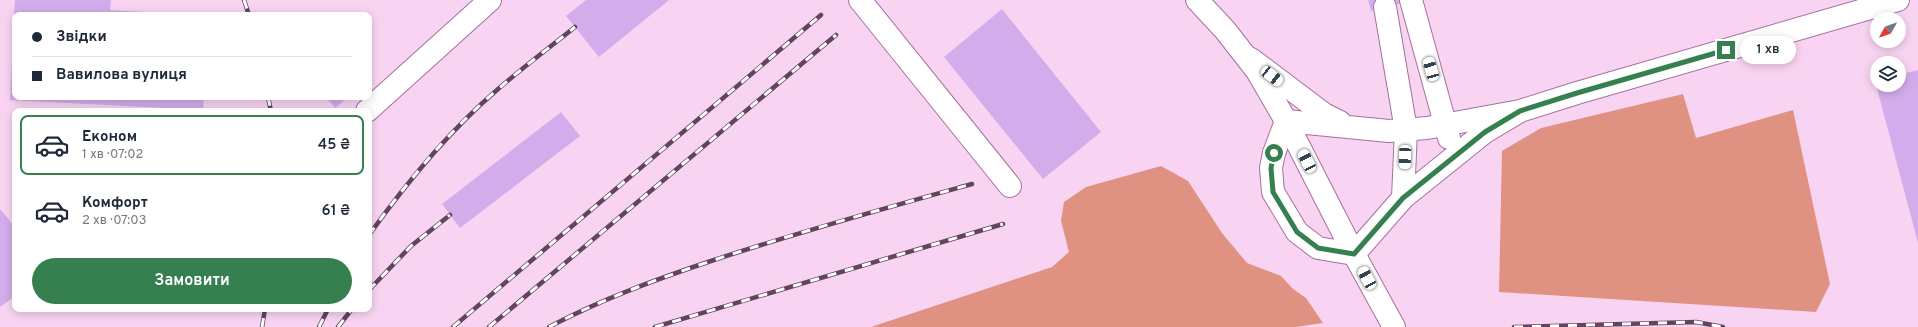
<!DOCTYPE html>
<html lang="uk">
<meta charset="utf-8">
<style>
:root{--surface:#fff;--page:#f6f6f7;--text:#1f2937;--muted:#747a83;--line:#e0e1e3;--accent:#35804e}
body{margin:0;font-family:Overpass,sans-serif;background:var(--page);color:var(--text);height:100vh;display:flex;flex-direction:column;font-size:15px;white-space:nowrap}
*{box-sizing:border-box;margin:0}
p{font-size:13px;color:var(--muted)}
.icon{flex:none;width:22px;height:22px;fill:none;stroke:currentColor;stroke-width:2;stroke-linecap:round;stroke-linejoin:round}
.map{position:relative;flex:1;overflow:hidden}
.side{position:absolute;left:12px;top:108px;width:360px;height:204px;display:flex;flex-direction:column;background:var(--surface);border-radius:8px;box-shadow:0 2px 10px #0003}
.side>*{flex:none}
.top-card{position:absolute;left:12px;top:12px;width:360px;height:88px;border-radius:8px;box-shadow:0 2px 10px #0003;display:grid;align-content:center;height:88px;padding:0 20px;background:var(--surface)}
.needle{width:26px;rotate:230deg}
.controls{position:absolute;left:1870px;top:12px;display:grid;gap:8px}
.controls a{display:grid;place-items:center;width:36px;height:36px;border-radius:50%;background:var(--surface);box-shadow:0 2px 10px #0003;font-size:20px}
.end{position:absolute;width:18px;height:18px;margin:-9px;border:5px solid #35804e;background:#fff;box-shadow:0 0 0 2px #fff}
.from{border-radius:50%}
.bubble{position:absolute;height:28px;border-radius:14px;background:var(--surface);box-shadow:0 2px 10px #0003;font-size:13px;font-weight:600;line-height:28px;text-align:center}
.car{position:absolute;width:12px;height:24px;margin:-12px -6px;border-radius:5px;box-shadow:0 0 3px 1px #0007;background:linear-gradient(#fff 24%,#345 0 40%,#fff 0 76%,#345 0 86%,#fff 0)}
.top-card b{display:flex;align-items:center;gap:14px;height:38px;font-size:15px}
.top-card b+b{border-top:1px solid var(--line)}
.top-card i{width:10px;height:10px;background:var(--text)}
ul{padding:7px 0 0;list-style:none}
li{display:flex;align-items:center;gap:12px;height:60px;margin:0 8px 6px;padding:0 12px;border:2px solid transparent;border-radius:8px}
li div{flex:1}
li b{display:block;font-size:15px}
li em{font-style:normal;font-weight:600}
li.current{border-color:var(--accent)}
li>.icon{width:36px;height:36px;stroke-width:1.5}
.button{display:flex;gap:8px;margin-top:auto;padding:8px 20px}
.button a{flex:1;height:46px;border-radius:24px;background:var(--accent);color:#fff;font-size:16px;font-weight:600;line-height:46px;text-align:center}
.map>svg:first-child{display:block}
.forest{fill:#e09282}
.building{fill:#d3adeb}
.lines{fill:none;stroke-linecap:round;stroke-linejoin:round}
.minor-casing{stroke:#a66f9e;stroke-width:24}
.major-casing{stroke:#a66f9e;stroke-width:24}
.minor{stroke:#fff;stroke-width:22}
.major{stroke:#fff;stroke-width:22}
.rail-casing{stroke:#60465c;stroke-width:4.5}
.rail{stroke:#fff;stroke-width:3;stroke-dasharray:9;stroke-linecap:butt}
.route{stroke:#35804e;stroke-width:5}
</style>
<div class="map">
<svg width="1918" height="327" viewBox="0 0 1918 327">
<rect width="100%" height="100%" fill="#f9d4f2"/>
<path class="forest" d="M1683,94L1696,138L1793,110L1830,284L1816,312L1499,292L1502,151L1541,128Z
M1161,166L1188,181L1222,233L1247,263L1281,276L1293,289L1306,298L1323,323L1296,327H871L1052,267L1069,252L1061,221L1064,202L1086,187Z"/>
<path class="building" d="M15,0H111L110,10L192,15H14Z
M586,0H669L599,57L566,16Z
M1368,0H1410V1L1371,11Z
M1002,9L1101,132L1043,179L944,57Z
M14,20L15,97H204L203,110L10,100Z
M1918,70V243L1875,81H1877V85H1899V75Z
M326,97H349L335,108Z
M561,112L580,136L460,228L442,204Z
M0,209L15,227V296L0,307Z"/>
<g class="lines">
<g class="minor-casing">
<path id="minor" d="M860,0L1010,186
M1411,0L1449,138
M1385,7L1406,130L1403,198
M1251,59L1324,114L1340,122
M367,111L490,0
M1520,111L1485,132L1403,198L1354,254L1318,248L1297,232L1273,192L1271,168L1274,153L1286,121L1389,131L1427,128L1520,111L1577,93L1898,0"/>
</g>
<g class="major-casing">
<path id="major" d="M1197,0L1225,30L1257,71L1286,121L1354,254L1394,327"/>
</g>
<use href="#minor" class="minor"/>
<use href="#major" class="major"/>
<g class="rail-casing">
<path id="rail" d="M244,0L249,15
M268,97L271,111
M369,235C407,182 448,132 497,90C522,68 549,48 575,27
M369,290L411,246L450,215
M262,327L265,309
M319,327L328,309
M338,327L352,309
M453,327L821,15
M489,327L836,35
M549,327C602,299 657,279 714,260C799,232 886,208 972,184
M655,327L1003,224
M1514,327L1696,322L1723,327"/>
</g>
<use href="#rail" class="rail"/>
</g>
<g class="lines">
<path class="route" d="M1274,153L1271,168L1273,192L1297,232L1318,248L1354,254L1403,198L1485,132L1520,111L1577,93L1726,50"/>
</g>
</svg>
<div class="controls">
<a><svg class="needle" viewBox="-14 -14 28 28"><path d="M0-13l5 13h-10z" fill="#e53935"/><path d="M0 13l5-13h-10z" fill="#747a83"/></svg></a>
<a><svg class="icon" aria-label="layers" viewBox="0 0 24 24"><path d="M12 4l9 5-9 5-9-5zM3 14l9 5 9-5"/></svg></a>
</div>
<i class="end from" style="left:1274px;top:153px"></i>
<i class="end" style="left:1726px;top:50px"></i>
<div class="bubble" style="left:1740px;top:36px;width:56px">1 хв</div>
<i class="car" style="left:1431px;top:69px;rotate:344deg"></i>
<i class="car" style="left:1272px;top:76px;rotate:128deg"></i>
<i class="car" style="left:1405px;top:157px;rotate:182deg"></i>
<i class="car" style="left:1307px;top:161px;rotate:333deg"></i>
<i class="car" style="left:1367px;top:278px;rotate:331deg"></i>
<div class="top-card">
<b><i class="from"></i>Звідки</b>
<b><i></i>Вавилова вулиця</b>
</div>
<section class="side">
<ul>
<li class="current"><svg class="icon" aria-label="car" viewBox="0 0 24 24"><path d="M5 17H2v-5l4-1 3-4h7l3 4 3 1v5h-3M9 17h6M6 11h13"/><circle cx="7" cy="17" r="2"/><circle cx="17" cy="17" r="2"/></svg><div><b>Економ</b><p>1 хв · 07:02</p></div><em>45 ₴</em></li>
<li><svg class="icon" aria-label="car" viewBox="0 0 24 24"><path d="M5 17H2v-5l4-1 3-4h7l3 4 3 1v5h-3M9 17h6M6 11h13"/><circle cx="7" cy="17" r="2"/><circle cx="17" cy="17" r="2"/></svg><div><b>Комфорт</b><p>2 хв · 07:03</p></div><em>61 ₴</em></li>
</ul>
<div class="button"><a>Замовити</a></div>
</section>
</div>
